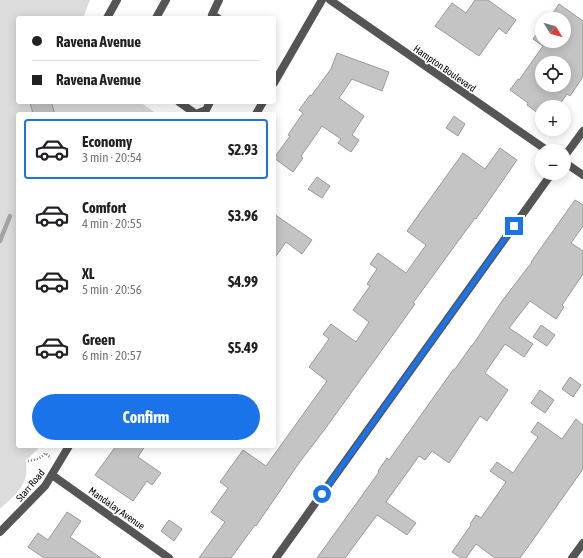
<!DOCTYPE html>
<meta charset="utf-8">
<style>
:root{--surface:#fff;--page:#f6f6f6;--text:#202124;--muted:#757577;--line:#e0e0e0;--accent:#1a73e8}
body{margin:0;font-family:"Asap Condensed",sans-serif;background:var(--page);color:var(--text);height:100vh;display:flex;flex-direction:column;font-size:15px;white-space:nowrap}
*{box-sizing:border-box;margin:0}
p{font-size:13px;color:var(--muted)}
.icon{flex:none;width:22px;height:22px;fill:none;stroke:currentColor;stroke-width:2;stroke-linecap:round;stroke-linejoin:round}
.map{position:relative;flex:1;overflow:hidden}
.drawer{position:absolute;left:16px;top:112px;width:260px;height:336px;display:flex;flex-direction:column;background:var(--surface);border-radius:4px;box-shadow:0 2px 10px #0003}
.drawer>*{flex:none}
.hud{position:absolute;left:16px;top:16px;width:260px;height:88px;border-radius:4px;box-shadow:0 2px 10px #0003;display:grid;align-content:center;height:88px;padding:0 16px;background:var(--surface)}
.needle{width:26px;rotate:127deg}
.controls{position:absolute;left:535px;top:12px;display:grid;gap:8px}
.controls a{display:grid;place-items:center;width:36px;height:36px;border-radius:50%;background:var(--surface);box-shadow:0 2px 10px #0003;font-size:20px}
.end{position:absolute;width:18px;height:18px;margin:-9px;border:5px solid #1a73e8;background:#fff;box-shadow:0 0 0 2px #fff}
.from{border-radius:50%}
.hud b{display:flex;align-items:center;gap:14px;height:38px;font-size:15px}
.hud b+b{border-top:1px solid var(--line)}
.hud i{width:10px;height:10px;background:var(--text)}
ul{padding:7px 0 0;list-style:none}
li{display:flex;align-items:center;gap:12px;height:60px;margin:0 8px 6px;padding:0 8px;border:2px solid transparent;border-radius:4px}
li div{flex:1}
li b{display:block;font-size:15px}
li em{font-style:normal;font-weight:700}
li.selected{border-color:var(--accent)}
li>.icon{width:36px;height:36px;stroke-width:1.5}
.button{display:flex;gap:8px;margin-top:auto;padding:8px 16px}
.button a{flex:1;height:46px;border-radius:24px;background:var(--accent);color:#fff;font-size:16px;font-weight:700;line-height:46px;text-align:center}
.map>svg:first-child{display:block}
.green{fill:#dcdcdc}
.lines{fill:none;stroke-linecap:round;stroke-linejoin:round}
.stream{stroke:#a3a3a3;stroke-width:4.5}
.building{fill:#c4c4c4;stroke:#999;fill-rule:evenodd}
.path{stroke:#777;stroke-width:2.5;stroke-dasharray:1 2;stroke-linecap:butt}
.service{stroke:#555;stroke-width:8}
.minor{stroke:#555;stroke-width:8}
.route{stroke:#1a73e8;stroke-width:5}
.labels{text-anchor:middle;stroke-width:3.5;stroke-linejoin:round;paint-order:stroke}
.street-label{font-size:10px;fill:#000;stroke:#fff}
</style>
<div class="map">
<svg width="583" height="558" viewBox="0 0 583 558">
<rect width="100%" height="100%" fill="#fff"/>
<path class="green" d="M0,0H90L83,18H18V102H140L157,114H18V446H41L26,460C26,465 27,471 26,476C23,490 9,500 0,509Z"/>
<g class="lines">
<path class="stream" d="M0,241L10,216"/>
</g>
<path class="building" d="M475,0H488L516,20L506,34L499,28L479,56L435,26L452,3L466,13Z
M559,4L583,21V77L570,96L567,94L558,107H542V116L527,105L528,103L510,90L518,79L519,80L543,46L533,39L542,27V41H564V19H549ZM542,63H564V85H542Z
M337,53L389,72L382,91L352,79L339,98L364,116L352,135L359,140L351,152L338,143L341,139L322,126L301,156L303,158L293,172L274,158L290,136L288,135L303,113L299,110L310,95L311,96L331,69Z
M30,102H51L55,114H33Z
M454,116L465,124L458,136L446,128Z
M500,148L517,160L476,219L475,218L413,303L415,304L325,429L299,463L256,526L255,525L231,558H199L225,522L211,512L228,488L220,482L243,450L266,466L327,381L309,367L329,339L323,334L331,324L356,342L369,322L353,310L370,286L367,284L377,269L370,264L378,253L406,273L426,245L407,231L463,153L485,169Z
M317,177L330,186L322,198L308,189Z
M575,200L583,205V226L571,243L583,251V274L562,305L564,307L556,319L530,301L509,328L533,344L524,357L505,344L485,373L508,390L487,421L480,416L449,463L432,451L425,460L419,456L386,502L416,523L407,535L377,515L345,558H317L379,472L378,471L387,458L389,460L453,370L455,369L472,345V346L502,301L532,262H531Z
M274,214L312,240L302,254L286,242L274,259Z
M541,325L555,335L547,346L533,337Z
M570,377L581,385L573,397L562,389Z
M540,390L554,400L545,413L531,403Z
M576,419L583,425V469L520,558H495L476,544L466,558H461L452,552L471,525L470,524L476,515L481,518L506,482L490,471L497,462L513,473L538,437L531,432L538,422L562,439Z
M116,446H145L138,457L161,473L152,485L147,481L133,501L95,475Z
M67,512L81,521L70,537L101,558H44L28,547L38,533L48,540Z
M169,520L182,529L174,541L161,531Z"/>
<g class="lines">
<path class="path" d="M28,461C34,460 41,459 45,453L51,458"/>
<path class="service" d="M107,18L117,0
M156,18L166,0
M218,18L212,15L219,0
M179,102L196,114L206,110L210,102"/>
<path class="minor" d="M330,0L548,151
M274,83L322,0
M256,114L263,102
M564,157L583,131
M564,162L583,175
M52,475L169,558
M0,532L45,486L69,446
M276,558L552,173
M572,558L583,543"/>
</g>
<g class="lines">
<path class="route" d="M322,494L514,226"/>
</g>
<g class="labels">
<g class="street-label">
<text transform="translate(445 68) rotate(35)" y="4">Hampton Boulevard</text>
<text transform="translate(30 485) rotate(-50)" y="4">Starr Road</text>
<text transform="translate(117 508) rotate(35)" y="4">Mandalay Avenue</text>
</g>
</g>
</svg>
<div class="controls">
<a><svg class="needle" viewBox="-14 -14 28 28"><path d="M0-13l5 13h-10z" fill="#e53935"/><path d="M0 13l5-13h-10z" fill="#757577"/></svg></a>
<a><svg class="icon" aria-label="locate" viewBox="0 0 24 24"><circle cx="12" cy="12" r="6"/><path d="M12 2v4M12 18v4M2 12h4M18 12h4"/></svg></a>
<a>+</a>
<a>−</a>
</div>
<i class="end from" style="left:322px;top:494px"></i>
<i class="end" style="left:514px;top:226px"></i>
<div class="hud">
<b><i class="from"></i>Ravena Avenue</b>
<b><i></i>Ravena Avenue</b>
</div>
<section class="drawer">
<ul>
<li class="selected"><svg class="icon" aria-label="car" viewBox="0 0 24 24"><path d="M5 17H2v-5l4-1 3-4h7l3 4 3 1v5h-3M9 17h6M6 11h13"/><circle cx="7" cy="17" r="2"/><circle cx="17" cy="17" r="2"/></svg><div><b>Economy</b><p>3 min · 20:54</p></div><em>$2.93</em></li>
<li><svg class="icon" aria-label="car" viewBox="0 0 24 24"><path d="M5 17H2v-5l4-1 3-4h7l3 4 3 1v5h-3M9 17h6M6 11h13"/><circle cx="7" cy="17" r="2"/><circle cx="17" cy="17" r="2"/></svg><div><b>Comfort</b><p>4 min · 20:55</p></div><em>$3.96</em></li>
<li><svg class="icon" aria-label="car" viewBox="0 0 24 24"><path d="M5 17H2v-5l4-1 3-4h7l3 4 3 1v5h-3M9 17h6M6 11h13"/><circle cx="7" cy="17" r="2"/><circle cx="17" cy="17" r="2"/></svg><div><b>XL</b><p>5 min · 20:56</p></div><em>$4.99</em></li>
<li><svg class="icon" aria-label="car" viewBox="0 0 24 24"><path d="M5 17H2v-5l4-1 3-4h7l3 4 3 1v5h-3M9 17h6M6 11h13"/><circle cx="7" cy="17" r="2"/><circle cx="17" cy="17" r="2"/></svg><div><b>Green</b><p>6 min · 20:57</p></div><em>$5.49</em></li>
</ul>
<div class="button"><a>Confirm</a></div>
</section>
</div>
